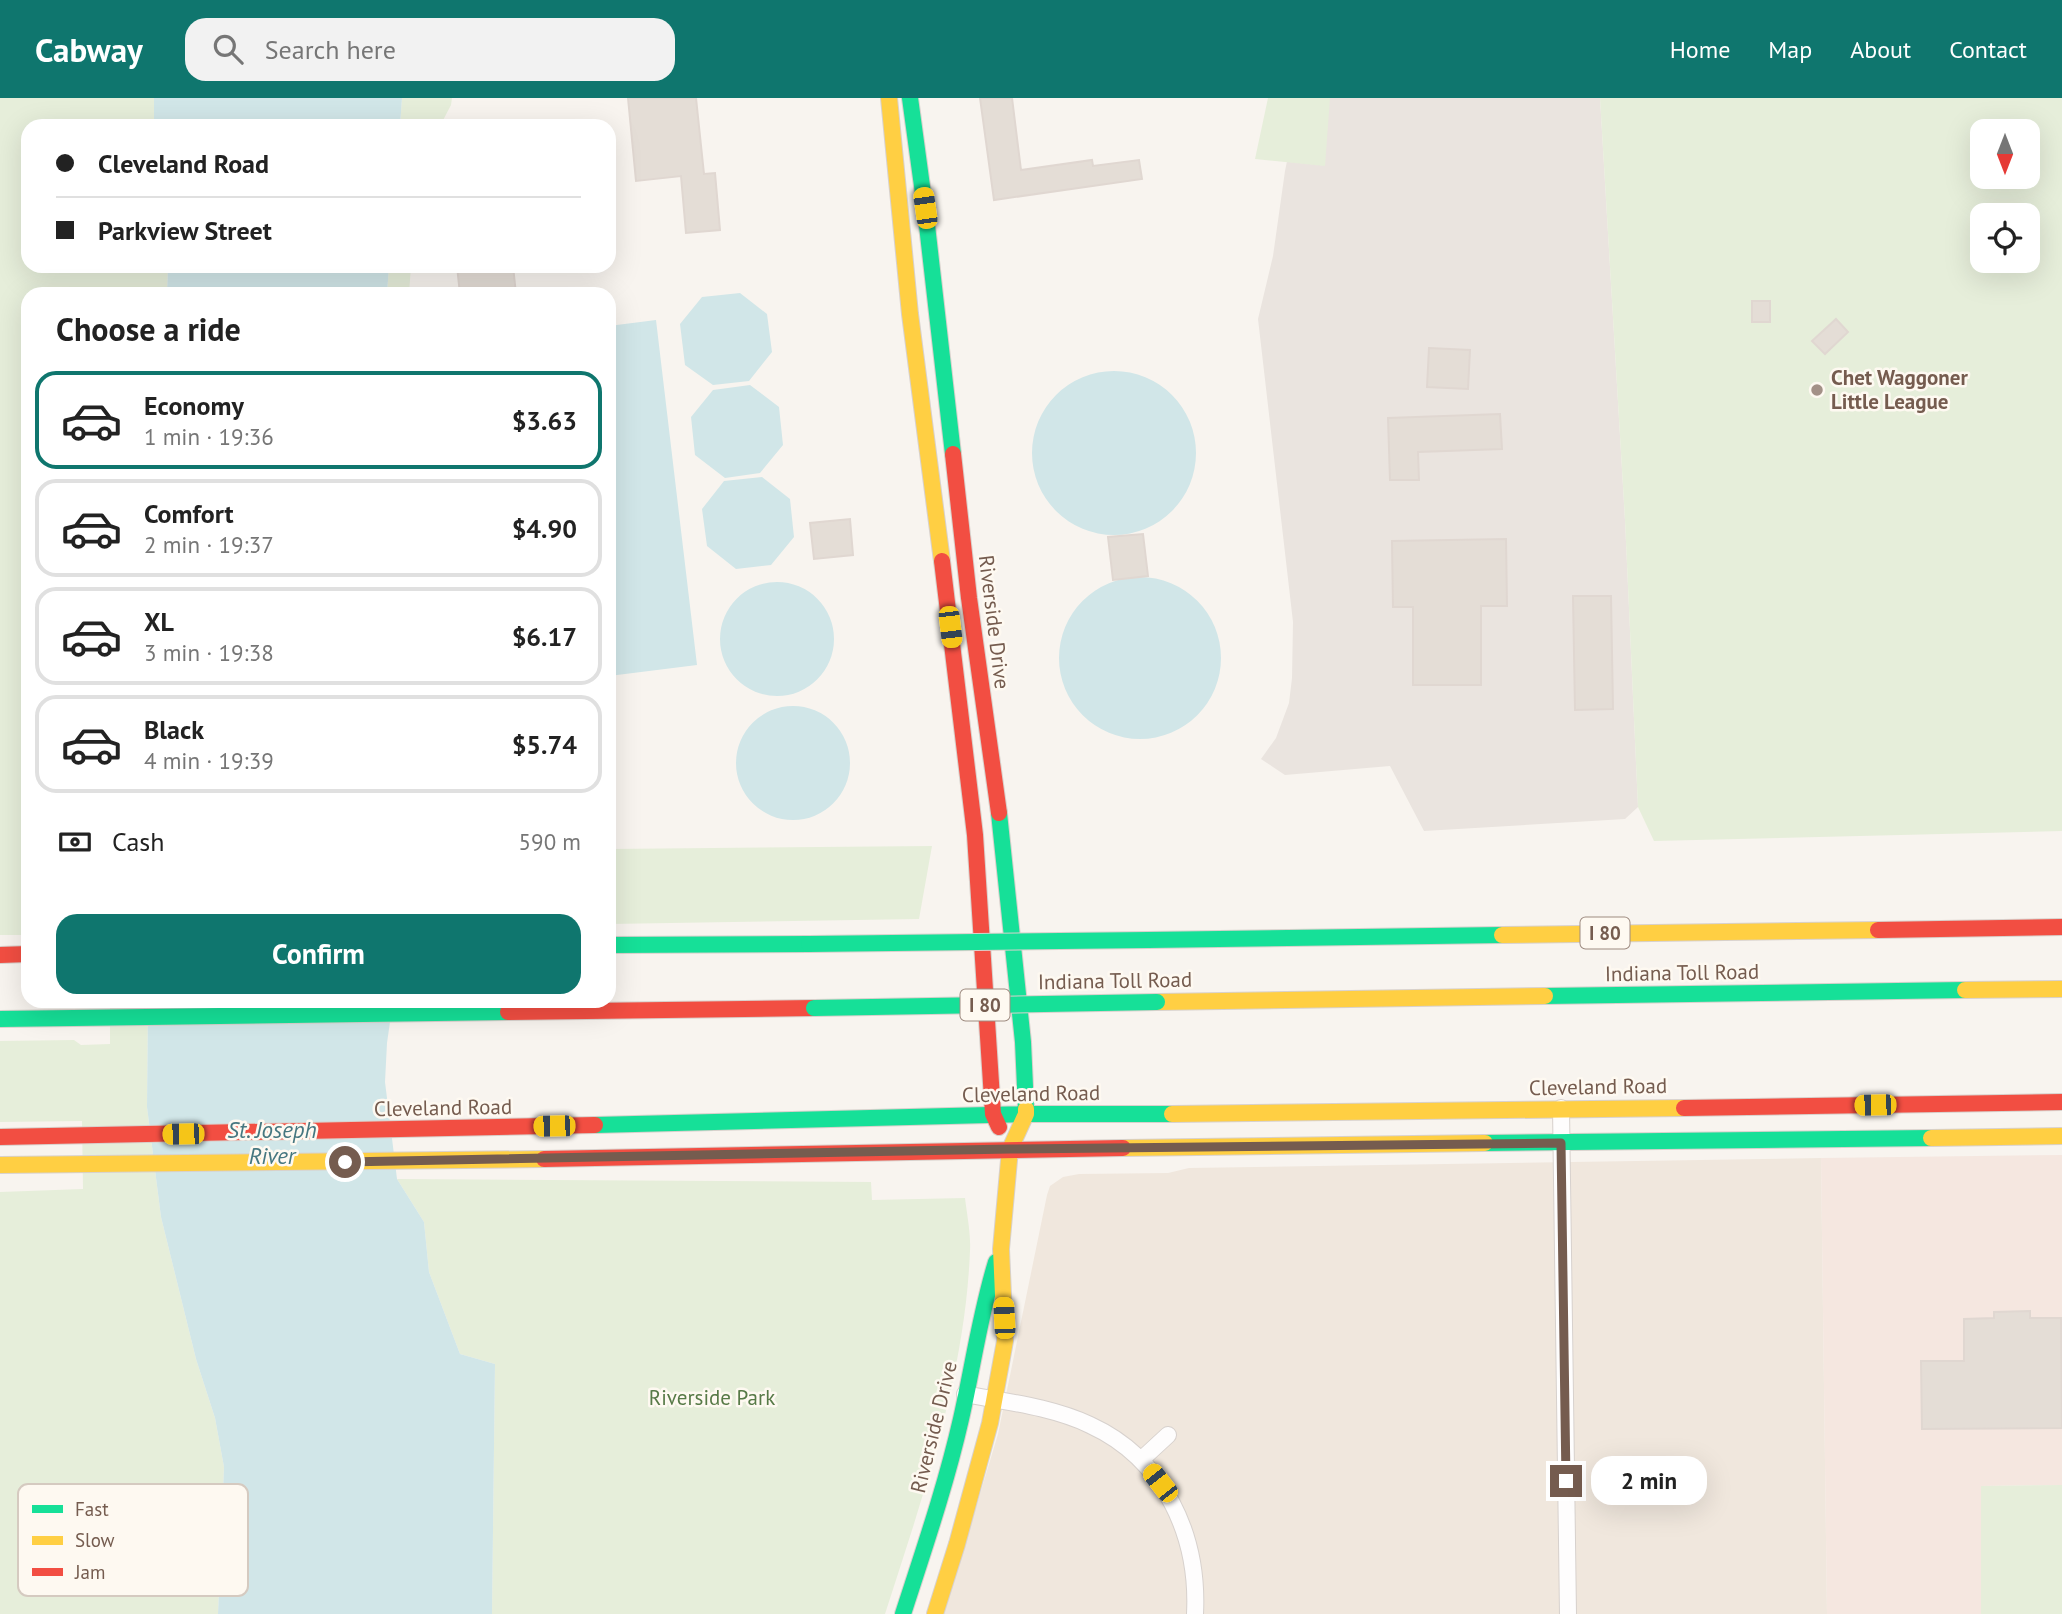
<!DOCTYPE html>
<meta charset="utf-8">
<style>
:root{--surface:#fff;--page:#f2f2f2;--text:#222;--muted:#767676;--line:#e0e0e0;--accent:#0f766e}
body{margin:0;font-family:"PT Sans",sans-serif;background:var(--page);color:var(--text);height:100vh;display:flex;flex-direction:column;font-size:26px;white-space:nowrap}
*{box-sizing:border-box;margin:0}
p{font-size:23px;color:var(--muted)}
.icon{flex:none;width:38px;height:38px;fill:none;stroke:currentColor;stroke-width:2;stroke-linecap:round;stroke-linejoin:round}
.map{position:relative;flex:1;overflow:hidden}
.panel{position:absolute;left:21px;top:189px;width:595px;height:721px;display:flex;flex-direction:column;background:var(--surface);border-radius:21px;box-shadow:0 7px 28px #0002}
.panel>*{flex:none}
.top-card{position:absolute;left:21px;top:21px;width:595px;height:154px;border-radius:21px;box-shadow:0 7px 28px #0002;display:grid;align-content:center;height:154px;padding:0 35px;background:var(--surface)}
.needle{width:46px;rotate:180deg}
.tools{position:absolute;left:1970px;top:21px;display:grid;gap:14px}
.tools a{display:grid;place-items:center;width:70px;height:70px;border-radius:14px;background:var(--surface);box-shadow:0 7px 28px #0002;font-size:35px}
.end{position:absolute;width:32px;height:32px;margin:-16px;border:9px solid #755c4f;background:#fff;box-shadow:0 0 0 4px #fff}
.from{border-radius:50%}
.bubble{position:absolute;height:49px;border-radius:21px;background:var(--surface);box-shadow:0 7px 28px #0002;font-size:23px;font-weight:800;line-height:49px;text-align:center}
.car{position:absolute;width:21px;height:42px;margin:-21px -10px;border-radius:9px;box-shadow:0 0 5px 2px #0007;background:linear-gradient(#f5c518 24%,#345 0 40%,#f5c518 0 76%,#345 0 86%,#f5c518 0)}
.top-card b{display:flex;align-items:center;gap:24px;height:66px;font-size:26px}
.top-card b+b{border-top:2px solid var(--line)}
.top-card i{width:18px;height:18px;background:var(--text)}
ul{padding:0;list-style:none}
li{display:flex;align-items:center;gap:21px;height:98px;margin:0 14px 10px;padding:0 21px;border:4px solid var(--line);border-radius:21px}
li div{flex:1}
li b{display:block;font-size:26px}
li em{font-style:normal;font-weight:800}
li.on{border-color:var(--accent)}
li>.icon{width:63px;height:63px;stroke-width:1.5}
h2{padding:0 35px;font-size:32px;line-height:84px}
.pay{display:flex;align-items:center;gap:18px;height:77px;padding:0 35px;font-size:26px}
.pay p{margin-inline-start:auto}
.cta{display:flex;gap:14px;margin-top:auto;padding:14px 35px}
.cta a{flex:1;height:80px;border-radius:21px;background:var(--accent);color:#fff;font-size:28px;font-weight:800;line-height:80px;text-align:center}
header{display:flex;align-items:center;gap:42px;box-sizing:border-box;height:98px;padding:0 35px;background:var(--accent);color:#fff}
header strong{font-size:33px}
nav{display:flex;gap:38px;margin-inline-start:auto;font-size:24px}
.search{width:490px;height:63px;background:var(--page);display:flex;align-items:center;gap:18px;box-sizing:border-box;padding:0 24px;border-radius:21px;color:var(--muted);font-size:26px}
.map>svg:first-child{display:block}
.residential{fill:#f0e7dd}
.commercial{fill:#f5e7e0}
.industrial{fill:#eae4df}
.green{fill:#e6eeda;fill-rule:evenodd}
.water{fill:#d1e6e8}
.building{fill:#e4ddd6;stroke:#e0d7d1;stroke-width:2}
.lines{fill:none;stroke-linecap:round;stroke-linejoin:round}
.street-casing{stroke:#d7d1cd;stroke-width:18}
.fast-casing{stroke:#d8d1cc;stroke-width:18}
.slow-casing{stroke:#d8d1cc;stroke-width:18}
.jam-casing{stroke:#d8d1cc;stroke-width:18}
.street{stroke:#fefdfd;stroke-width:16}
.fast{stroke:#16e098;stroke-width:16}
.slow{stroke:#ffcf43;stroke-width:16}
.jam{stroke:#f24e42;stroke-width:16}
.fast-bridge-casing{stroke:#d9d1cc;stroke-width:18;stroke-linecap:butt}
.fast-bridge{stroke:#16e098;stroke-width:16}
.route{stroke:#755c4f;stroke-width:9}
.poi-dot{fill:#a39187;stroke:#fef9f1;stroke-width:2.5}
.labels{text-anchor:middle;stroke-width:5;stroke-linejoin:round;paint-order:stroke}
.shield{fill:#fef9f1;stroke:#9e8b80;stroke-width:2}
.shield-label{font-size:19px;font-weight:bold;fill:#755c4f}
.poi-label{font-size:21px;font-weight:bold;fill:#755c4f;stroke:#fef9f1;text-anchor:start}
.street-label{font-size:21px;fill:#755c4f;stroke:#fef9f1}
.park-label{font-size:21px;fill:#577a47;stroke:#fef9f1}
.water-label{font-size:23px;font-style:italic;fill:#467780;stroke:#fef9f1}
.key{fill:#fef9f1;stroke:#d5cac0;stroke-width:2}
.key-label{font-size:19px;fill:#755c4f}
</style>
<header>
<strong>Cabway</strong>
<div class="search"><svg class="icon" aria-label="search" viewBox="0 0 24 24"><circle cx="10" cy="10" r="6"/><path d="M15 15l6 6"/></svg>Search here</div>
<nav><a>Home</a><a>Map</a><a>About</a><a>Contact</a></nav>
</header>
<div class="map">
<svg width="2062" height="1516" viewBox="0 0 2062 1516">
<rect width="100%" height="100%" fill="#f8f4ef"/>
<path class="residential" d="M1821,1060L1827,1516H944L998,1336L1047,1097L1050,1088L1063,1079L1079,1076L1168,1075L1189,1070Z"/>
<path class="commercial" d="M2062,1057V1387L1981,1388V1516H1827L1821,1060Z"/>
<path class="industrial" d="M1300,0H1600L1625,422L1638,709L1625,721L1424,733L1390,668L1285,677L1261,661L1276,640L1289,605L1292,580L1293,524L1258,221L1273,158L1285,73Z"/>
<path class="green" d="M0,0H154V28H28V168H168L167,196H28V837H0Z
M402,0H452L451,7L440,28H400Z
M1268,0H1330L1325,68L1255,61Z
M1600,0H2062V733L1654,743L1638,709L1625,422ZM1983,33H2028V79H1983ZM1983,117H2028V163H1983Z
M389,168H411L409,196H387Z
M932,748L919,821L609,826V751Z
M110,903H148L147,1009L161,1119L196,1261L215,1320L224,1369L218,1516H0V1094L83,1091L82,1023L0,1024V943L74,942L81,947L110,946Z
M397,1081L871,1084L872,1102L965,1100C967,1117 971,1136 970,1153C965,1278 923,1398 885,1516H492L495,1266L460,1256L429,1174L424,1124Z
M2062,1387V1516H1981V1388Z"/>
<path class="water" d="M154,0H402L400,28H154Z
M168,168H389L387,196H167Z
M740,195L767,216L772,254L749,283L713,287L685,267L680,226L702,199Z
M656,222L697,567L609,578V228Z
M1032 355a82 82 0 1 1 164 0a82 82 0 1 1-164 0Z
M750,287L779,309L783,347L760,375L725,380L695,357L691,319L713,292Z
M762,379L790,401L794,439L771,467L736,471L707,448L702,411L724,383Z
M1059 560a81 81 0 1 1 162 0a81 81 0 1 1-162 0Z
M720 541a57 57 0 1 1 114 0a57 57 0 1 1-114 0Z
M736 665a57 57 0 1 1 114 0a57 57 0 1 1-114 0Z
M148,903H393L387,945L385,984L397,1081L424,1124L429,1174L460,1256L495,1266L492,1516H218L224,1369L215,1320L196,1261L161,1119L147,1009Z"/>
<path class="building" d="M628,0H696L704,76L715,75L720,132L686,135L681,78L636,83Z
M980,0H1012L1021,72L1092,62L1093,68L1139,62L1142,81L994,102Z
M457,168H513L516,196H460Z
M1752,203H1770V224H1752Z
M1836,221L1848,234L1825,256L1812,243Z
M1429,250L1470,252L1468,291L1427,289Z
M1500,316L1502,351L1418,354L1419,382H1390L1388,320Z
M850,421L853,457L814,461L810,425Z
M1143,436L1148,478L1113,482L1108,439Z
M1506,441L1507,508H1481V587H1413V509H1393L1392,443Z
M1573,498H1611L1613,611L1575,612Z
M2030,1213V1220H2061L2062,1330L1922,1331L1921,1263H1964V1221L1994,1220V1214Z"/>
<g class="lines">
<g class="street-casing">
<path id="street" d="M1561,1010L1568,1516
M965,1296C1007,1304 1052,1309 1090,1327C1164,1361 1199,1437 1195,1516
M1142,1361L1168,1337"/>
</g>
<g class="fast-casing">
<path id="fast" d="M910,0L925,110L953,356
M999,715L1023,944L1026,1011
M1148,842L1502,837
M609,847L809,846
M1545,898L1965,892
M0,921L508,914
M595,1027L1026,1016H1172
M1485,1045L1931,1040
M903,1516C924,1451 946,1387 961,1321C973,1268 980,1216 996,1164"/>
</g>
<g class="slow-casing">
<path id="slow" d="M889,0L910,216L942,463
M1502,837L1878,832
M1965,892L2062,891
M1157,904L1545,898
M1172,1016L1684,1010
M1931,1040L2062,1038
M1123,1050L1485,1045
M0,1067L544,1061
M935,1516L957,1446L990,1325L1005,1243L1001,1151L1010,1051L1026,1016V1011"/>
</g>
<g class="jam-casing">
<path id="jam" d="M953,356L969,500L999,715
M942,463L975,737L993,1016L999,1029
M1878,832L2062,829
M0,857L28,856
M508,914L814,910
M1684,1010L2062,1004
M0,1039L595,1027
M544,1061L1123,1050"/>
</g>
<use href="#street" class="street"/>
<use href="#fast" class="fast"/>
<use href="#slow" class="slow"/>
<use href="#jam" class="jam"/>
<g class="fast-bridge-casing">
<path id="fast-bridge" d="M809,846L1148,842
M814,910L1157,904"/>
</g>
<use href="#fast-bridge" class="fast-bridge"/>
</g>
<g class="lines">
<path class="route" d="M345,1064L1010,1051L1561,1045L1566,1383"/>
</g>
<circle class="poi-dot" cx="1817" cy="292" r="7"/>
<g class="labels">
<g class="shield">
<rect x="1580.5" y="819.5" width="49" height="31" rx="5"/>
<rect x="960.5" y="891.5" width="49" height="31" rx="5"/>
</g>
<g class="shield-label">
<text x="1605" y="842">I 80</text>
<text x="985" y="914">I 80</text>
</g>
<g class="poi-label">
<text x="1831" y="287">Chet Waggoner<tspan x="1831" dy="24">Little League</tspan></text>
</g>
<g class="street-label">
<text transform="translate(994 524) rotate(83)" y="7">Riverside Drive</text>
<text transform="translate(1682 875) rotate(-1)" y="7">Indiana Toll Road</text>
<text transform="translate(1115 883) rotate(-1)" y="7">Indiana Toll Road</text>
<text transform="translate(1598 989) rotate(-1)" y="7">Cleveland Road</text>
<text transform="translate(1031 996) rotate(-1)" y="7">Cleveland Road</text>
<text transform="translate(443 1010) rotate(-1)" y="7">Cleveland Road</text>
<text transform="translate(934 1329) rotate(-76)" y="7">Riverside Drive</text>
</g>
<g class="park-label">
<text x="712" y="1307">Riverside Park</text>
</g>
<g class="water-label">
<text x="272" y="1040">St. Joseph<tspan x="272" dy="26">River</tspan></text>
</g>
</g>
<rect x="18" y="1386" width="230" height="112" rx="10" class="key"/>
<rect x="32" y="1407" width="31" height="8" fill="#16e098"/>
<rect x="32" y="1438" width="31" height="9" fill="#ffcf43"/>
<rect x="32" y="1470" width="31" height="8" fill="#f24e42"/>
<g class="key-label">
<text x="75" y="1418">Fast</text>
<text x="75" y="1449">Slow</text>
<text x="75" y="1481">Jam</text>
</g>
</svg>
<div class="tools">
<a><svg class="needle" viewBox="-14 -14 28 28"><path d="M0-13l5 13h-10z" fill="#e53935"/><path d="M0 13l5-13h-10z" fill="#767676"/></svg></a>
<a><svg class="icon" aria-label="locate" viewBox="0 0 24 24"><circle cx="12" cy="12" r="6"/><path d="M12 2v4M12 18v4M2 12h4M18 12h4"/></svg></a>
</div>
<i class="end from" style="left:345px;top:1064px"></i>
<i class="end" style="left:1566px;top:1383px"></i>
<div class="bubble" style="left:1591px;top:1358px;width:116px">2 min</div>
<i class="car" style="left:925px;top:110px;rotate:352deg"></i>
<i class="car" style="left:950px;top:529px;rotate:173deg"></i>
<i class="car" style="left:1875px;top:1007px;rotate:269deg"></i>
<i class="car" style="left:554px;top:1028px;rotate:269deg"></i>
<i class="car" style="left:183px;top:1036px;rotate:269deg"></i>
<i class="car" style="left:1004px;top:1220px;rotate:357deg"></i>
<i class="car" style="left:1160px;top:1385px;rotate:322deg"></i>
<div class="top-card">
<b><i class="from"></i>Cleveland Road</b>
<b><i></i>Parkview Street</b>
</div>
<section class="panel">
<h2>Choose a ride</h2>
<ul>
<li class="on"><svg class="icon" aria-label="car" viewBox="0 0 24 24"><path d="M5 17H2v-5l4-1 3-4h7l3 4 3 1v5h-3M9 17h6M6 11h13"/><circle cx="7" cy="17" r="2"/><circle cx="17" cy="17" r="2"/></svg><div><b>Economy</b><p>1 min · 19:36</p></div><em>$3.63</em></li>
<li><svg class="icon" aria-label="car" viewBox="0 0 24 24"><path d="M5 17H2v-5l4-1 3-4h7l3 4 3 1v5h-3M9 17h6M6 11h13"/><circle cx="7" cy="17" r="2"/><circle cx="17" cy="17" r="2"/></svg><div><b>Comfort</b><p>2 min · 19:37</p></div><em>$4.90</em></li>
<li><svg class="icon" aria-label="car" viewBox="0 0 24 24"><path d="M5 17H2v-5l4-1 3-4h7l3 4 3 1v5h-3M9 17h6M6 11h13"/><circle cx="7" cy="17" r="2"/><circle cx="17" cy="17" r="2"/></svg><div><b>XL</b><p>3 min · 19:38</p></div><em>$6.17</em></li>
<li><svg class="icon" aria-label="car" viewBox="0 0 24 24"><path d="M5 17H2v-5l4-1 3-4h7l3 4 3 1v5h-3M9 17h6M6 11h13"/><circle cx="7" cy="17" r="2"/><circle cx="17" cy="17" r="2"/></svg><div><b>Black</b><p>4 min · 19:39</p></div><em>$5.74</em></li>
</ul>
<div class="pay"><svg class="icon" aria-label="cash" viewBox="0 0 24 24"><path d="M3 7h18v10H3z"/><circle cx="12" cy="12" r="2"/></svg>Cash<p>590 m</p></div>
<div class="cta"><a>Confirm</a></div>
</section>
</div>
